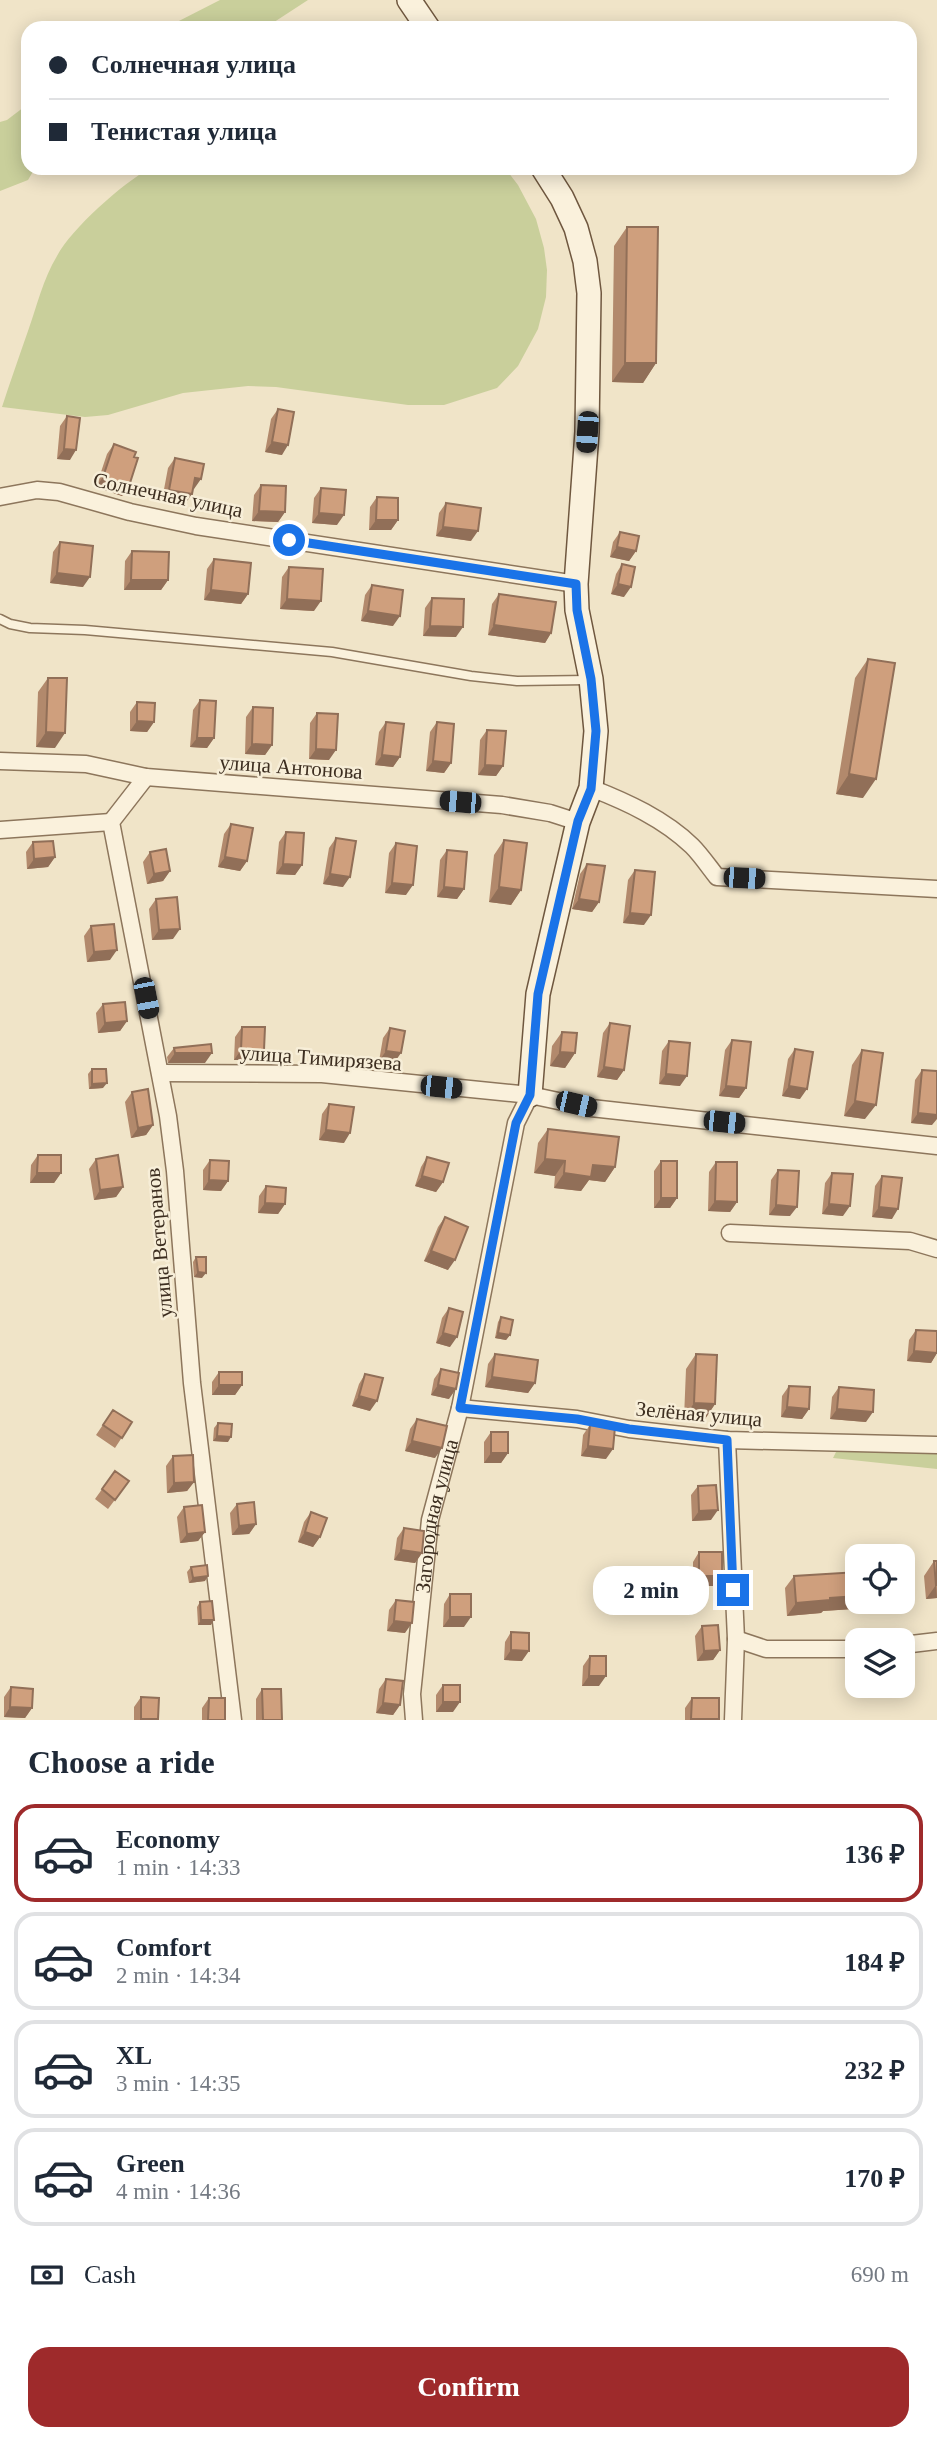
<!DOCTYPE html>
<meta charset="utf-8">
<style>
:root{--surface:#fff;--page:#f2f2f3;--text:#1f2937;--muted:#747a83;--line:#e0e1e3;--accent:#9e2a2b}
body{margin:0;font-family:Georgia,serif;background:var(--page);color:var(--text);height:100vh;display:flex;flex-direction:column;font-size:26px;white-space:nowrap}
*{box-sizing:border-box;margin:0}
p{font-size:23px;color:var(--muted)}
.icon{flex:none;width:38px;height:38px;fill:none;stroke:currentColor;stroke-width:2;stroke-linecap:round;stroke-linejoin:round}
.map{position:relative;height:1720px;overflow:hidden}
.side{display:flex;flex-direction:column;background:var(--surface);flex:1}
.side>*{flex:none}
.top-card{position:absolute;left:21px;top:21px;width:896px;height:154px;border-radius:21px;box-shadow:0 4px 18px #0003;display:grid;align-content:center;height:154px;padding:0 28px;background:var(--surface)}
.fabs{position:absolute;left:845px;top:1544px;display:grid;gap:14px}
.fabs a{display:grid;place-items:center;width:70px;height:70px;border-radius:14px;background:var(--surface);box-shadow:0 4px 18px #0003;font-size:35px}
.end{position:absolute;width:32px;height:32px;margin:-16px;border:9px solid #1a73e8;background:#fff;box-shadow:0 0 0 4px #fff}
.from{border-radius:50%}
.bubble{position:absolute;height:49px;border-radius:21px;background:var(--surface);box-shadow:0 4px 18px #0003;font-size:23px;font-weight:700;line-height:49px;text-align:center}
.car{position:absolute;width:21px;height:42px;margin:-21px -10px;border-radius:9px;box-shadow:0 0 5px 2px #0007;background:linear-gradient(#222 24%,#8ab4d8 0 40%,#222 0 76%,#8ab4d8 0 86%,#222 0)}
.top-card b{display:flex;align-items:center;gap:24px;height:66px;font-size:26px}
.top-card b+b{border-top:2px solid var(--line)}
.top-card i{width:18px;height:18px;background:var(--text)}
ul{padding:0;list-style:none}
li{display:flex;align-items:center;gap:21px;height:98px;margin:0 14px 10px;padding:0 14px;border:4px solid var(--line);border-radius:21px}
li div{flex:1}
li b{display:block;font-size:26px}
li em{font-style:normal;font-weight:700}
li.on{border-color:var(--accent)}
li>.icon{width:63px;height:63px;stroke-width:1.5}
h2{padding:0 28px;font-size:32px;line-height:84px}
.pay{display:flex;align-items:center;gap:18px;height:77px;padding:0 28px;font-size:26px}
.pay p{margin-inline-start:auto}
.button{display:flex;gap:14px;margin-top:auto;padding:14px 28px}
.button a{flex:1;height:80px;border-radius:21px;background:var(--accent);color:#fff;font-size:28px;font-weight:700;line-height:80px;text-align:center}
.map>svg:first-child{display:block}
.green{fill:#c9cf9b}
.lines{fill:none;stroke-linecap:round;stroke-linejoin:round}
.lane-casing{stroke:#8d765c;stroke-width:11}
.street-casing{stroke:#8d765c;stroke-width:19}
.secondary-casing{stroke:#6f573f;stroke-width:26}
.lane{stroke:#faf1dc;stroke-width:8}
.street{stroke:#faf1dc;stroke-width:16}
.secondary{stroke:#faf1dc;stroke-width:23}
.wall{fill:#b2896c}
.shaded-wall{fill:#916f58}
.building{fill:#cf9f7d;stroke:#916f58;stroke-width:2}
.route{stroke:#1a73e8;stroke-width:9}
.labels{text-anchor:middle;stroke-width:5;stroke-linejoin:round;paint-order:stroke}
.street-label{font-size:21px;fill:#3d2e20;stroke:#f7eed8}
</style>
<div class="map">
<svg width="937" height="1720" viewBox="0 0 937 1720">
<rect width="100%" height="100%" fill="#f0e4c8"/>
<path class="green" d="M220,0H308L265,28H174L173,24Z
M28,104V168H35L28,180L0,191V122L7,120Z
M150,168H505L518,185L536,219L544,248L547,270L546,297L538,329L518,366L497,388L444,405H408L276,387L248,386L183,393L108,415L85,417L2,407C10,382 19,357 28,331C37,306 43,279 57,256C72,228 122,184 150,168Z
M838,1448L937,1450V1469L833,1458Z"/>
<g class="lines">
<g class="lane-casing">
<path id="lane" d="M0,619L10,624L30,628L85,630L332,652L471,676L517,681L588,680"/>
</g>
<g class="street-casing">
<g id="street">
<path d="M0,497L37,490L59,492L130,512L196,526L576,584"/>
<path d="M0,761L86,764L146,777L502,805L550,813L578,822"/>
<path d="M146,777L111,822L168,1116L175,1171L192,1383L233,1720"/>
<path d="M591,788C627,802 664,819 692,846C701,855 709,867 717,877L937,889"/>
<path d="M0,830L111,822"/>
<path d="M161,1073L322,1074L530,1095L591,1108L937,1146"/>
<path d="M730,1233L910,1241L937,1249"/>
<path d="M460,1408L577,1419L629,1429L727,1440L937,1445"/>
<path d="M727,1440L736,1639L733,1720"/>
<path d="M736,1639L766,1649H858"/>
<path d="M903,1645L937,1641"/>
<path id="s1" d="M414,1720L412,1694L430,1520L460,1408L516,1123L530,1095"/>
</g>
</g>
<g class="secondary-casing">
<path id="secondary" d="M409,0L428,28
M530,1095L538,994L578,822L591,788L596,731L591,679L577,610L576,584L587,432L589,293L585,261L576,228L562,198L543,168"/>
</g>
<use href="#lane" class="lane"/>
<use href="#street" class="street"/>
<use href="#secondary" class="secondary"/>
</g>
<path class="wall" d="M627,227L656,363L643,383L612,382L614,246Z
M278,409L282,455L265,452L271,419Z
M67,416L70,460L57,459L60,426Z
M114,444L134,457L129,486L122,496L96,487L107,454Z
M175,458L194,489H193L185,504L162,500L168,468Z
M261,485L285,512L278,522L252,521L254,495Z
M321,488L337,525L312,523L314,498Z
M377,497L398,520L391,530H369L370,507Z
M446,503L471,541L436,536L439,513Z
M620,532L636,551L629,561L610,557L613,542Z
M60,542L83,587L50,583L53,552Z
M132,551L168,580L161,590H124L125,561Z
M214,559L248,594L241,604L204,600L207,569Z
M622,564L624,597L611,594L616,574Z
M289,567L314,611L280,609L282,577Z
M372,585L393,626L361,621L365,595Z
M499,594L551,633L545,643L488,635L492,604Z
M432,598L456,637L423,636L425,608Z
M868,659L863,798L836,794L855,678Z
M48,678L55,748L36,747L38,692Z
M200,700L214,738L207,748L190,747L193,710Z
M137,702L154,722L147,732L130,731V712Z
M253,707L272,745L265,755L245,754L246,717Z
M317,713L329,760L309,759L310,723Z
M386,722L400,757L393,767L375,765L379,732Z
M437,722L451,763L444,773L426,771L430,732Z
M487,730L503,766L496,776L478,775L480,740Z
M231,824L247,861L240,871L218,867L224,834Z
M286,832L302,865L295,875L276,874L279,842Z
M336,838L343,887L323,884L329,848Z
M504,840L521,890L511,905L489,902L494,855Z
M33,842L55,857L48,867L27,869L26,852Z
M396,843L406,895L385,893L389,853Z
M447,850L464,889L457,899L437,897L440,860Z
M150,852L170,871L163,881L147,884L143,862Z
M587,864L599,902L592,912L572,909L580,874Z
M635,870L644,925L623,923L628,880Z
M156,899L173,939L152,940L149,909Z
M91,926L110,960L87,962L84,936Z
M103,1004L127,1021L120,1031L98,1033L96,1013Z
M610,1023L624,1070L617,1080L597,1077L603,1033Z
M242,1027L258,1060H234L235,1037Z
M390,1028L394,1063L379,1061L383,1038Z
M562,1032L575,1053L565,1068L550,1066L552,1046Z
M732,1040L746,1088L739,1098L719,1096L725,1050Z
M669,1041L680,1086L659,1084L662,1051Z
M174,1048L205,1063H168L167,1057Z
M795,1049L800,1099L782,1096L788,1059Z
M862,1050L865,1119L844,1116L852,1065Z
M92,1069L103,1088L89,1089L88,1074Z
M922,1070L932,1125L911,1123L915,1080Z
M132,1092L153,1125L146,1135L131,1138L125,1102Z
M329,1104L344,1143L319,1140L322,1114Z
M548,1129L615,1167L605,1182L589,1180L581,1191L554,1188L555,1176L534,1173L538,1143Z
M38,1155L61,1173L54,1183H30L31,1165Z
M427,1157L443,1182L436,1192L415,1186L421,1167Z
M96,1159L123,1187L116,1197L94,1200L89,1169Z
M210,1160L228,1181L221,1191L203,1190V1170Z
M661,1161L677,1198L670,1208H654V1171Z
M716,1162L737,1202L730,1212L708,1211L709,1172Z
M778,1170L790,1216L769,1215L771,1180Z
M832,1173L843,1216L822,1214L825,1183Z
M882,1176L892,1219L872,1217L875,1186Z
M266,1186L285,1204L278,1214L258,1213L259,1196Z
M445,1217L448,1270L424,1261L438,1227Z
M196,1257L202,1278L194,1277L193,1262Z
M449,1308L450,1347L436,1343L442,1318Z
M501,1317L510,1335L506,1340L495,1338L498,1322Z
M916,1330L937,1331V1353L931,1363L907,1361L909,1340Z
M495,1354L535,1383L528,1393L485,1387L488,1364Z
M696,1354L715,1404L705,1419L684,1418L686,1369Z
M441,1369L449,1399L431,1395L434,1379Z
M219,1372L242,1385L235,1395H212V1382Z
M365,1374L370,1411L352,1406L359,1384Z
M789,1386L809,1409L802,1419L781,1417L782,1396Z
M839,1387L866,1422L830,1419L832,1397Z
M113,1410L132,1422L115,1448L96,1435Z
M417,1419L435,1458L405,1451L410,1429Z
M218,1423L228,1442L213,1441L214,1428Z
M590,1425L606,1459L581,1456L583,1435Z
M491,1432L508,1453L501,1463H484V1442Z
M173,1456L194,1482L187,1491L167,1493L166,1466Z
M115,1471L129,1481L108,1509L95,1499Z
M698,1486L711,1520L692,1521L691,1495Z
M237,1504L256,1524L249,1534L232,1535L230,1513Z
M184,1507L205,1532L198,1541L180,1543L177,1517Z
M311,1512L320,1537L313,1547L298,1542L304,1522Z
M404,1528L422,1553L415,1563L394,1560L397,1538Z
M699,1552L722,1576L715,1586H693V1562Z
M934,1561H937V1598L926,1599L924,1576Z
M191,1567L205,1581L189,1583L187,1572Z
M794,1576L898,1606L823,1611L821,1613L787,1616L785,1588Z
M450,1594L464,1627H443L444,1604Z
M396,1600L405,1633L387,1631L389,1610Z
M200,1602L211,1625H198L197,1607Z
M702,1626L720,1650L713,1660L697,1661L695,1636Z
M511,1632L522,1661L504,1660L505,1642Z
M590,1656L599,1686H582L583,1666Z
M858,1664V1685H903L900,1690L856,1691L855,1668Z
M386,1679L400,1705L393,1715L376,1713L379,1689Z
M443,1685L453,1712H436V1695Z
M11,1687L32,1708L25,1718L4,1717V1697Z
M262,1689L282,1720H256V1699Z
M141,1697L158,1719V1720H134V1707Z
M209,1698L225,1720H202V1708Z
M692,1698L719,1719L718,1720H685V1708Z"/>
<path class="shaded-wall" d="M625,363H656L643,383L612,382Z
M272,442L288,445L282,455L265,452Z
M64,449L76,450L70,460L57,459Z
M103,477L129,486L122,496L96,487Z
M195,478L201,479L194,489L188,488Z
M169,490L192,494L185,504L162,500Z
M259,511L285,512L278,522L252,521Z
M319,513L344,515L337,525L312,523Z
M376,520H398L391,530H369Z
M443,527L478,531L471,541L436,536Z
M617,547L636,551L629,561L610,557Z
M57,573L90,577L83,587L50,583Z
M131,580H168L161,590H124Z
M618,584L631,587L624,597L611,594Z
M211,590L248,594L241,604L204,600Z
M287,599L321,601L314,611L280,609Z
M368,611L400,616L393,626L361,621Z
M494,625L551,633L545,643L488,635Z
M430,626L463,627L456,637L423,636Z
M137,721L154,722L147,732L130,731Z
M46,732L65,733L55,748L36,747Z
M197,738H214L207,748L190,747Z
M252,744L272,745L265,755L245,754Z
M316,749L336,750L329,760L309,759Z
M382,755L400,757L393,767L375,765Z
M433,761L451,763L444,773L426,771Z
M485,765L503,766L496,776L478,775Z
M849,774L876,779L863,798L836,794Z
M55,857L48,867L27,869L34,859Z
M225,857L247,861L240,871L218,867Z
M283,864L302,865L295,875L276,874Z
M170,871L163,881L147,884L154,874Z
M330,874L350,877L343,887L323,884Z
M392,883L413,885L406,895L385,893Z
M444,887L464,889L457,899L437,897Z
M499,887L521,890L511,905L489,902Z
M579,899L599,902L592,912L572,909Z
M630,913L651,915L644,925L623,923Z
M180,929L173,939L152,940L159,930Z
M117,950L110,960L87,962L94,952Z
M127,1021L120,1031L98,1033L105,1023Z
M241,1050H264L258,1060H234Z
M386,1051L401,1053L394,1063L379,1061Z
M560,1052L575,1053L565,1068L550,1066Z
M175,1053H212L205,1063H168Z
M604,1067L624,1070L617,1080L597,1077Z
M666,1074L687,1076L680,1086L659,1084Z
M107,1083L103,1088L89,1089L92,1084Z
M726,1086L746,1088L739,1098L719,1096Z
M789,1086L807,1089L800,1099L782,1096Z
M855,1101L876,1105L865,1119L844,1116Z
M918,1113L937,1115V1119L932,1125L911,1123Z
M153,1125L146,1135L131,1138L138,1128Z
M326,1130L350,1133L344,1143L319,1140Z
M545,1159L565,1161L555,1176L534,1173Z
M593,1165L615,1167L605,1182L589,1180L581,1191L554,1188L564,1173Z
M37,1173H61L54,1183H30Z
M422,1176L443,1182L436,1192L415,1186Z
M209,1180L228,1181L221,1191L203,1190Z
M123,1187L116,1197L94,1200L100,1190Z
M661,1198H677L670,1208H654Z
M715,1201L737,1202L730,1212L708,1211Z
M265,1203L285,1204L278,1214L258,1213Z
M829,1204L850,1206L843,1216L822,1214Z
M776,1205L797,1207L790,1216L769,1215Z
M879,1207L898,1209L892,1219L872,1217Z
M431,1251L455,1260L448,1270L424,1261Z
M198,1272L206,1273L202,1278L194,1277Z
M443,1333L457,1337L450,1347L436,1343Z
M498,1333L510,1335L506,1340L495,1338Z
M914,1351L937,1353L931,1363L907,1361Z
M492,1377L535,1383L528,1393L485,1387Z
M219,1385H242L235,1395H212Z
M438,1385L456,1389L449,1399L431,1395Z
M359,1396L377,1401L370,1411L352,1406Z
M694,1403L715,1404L705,1419L684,1418Z
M787,1407L809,1409L802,1419L781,1417Z
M837,1409L873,1412L866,1422L830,1419Z
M217,1436L231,1437L228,1442L213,1441Z
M412,1441L442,1448L435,1458L405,1451Z
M588,1446L613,1449L606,1459L581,1456Z
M491,1453H508L501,1463H484Z
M194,1482L187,1491L167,1493L174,1483Z
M718,1510L711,1520L692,1521L699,1511Z
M256,1524L249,1534L232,1535L239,1526Z
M205,1532L198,1541L180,1543L187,1534Z
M305,1532L320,1537L313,1547L298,1542Z
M401,1550L422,1553L415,1563L394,1560Z
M208,1576L205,1581L189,1583L193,1578Z
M699,1576H722L715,1586H693Z
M936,1585L937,1598L926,1599Z
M858,1596V1601H901L898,1606L823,1611L821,1613L787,1616L796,1603L830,1598Z
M450,1617H471L464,1627H443Z
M201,1620H214L211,1625H198Z
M394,1621L412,1623L405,1633L387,1631Z
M511,1650L529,1651L522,1661L504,1660Z
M720,1650L713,1660L697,1661L704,1651Z
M903,1675H911L900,1690L856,1691L860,1685H903Z
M589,1676H606L599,1686H582Z
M443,1702H460L453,1712H436Z
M383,1703L400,1705L393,1715L376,1713Z
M10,1707L32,1708L25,1718L4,1717Z"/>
<path class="building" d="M627,227H658L656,363H625Z
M278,409L294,412L288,445L272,442Z
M67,416L80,418L76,450L64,449Z
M114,444L136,452L134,457L138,458L129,486L103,477Z
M175,458L204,464L201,479L195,478L192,494L169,490Z
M261,485L286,486L285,512L259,511Z
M321,488L346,490L344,515L319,513Z
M377,497L398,498V520H376Z
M446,503L481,508L478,531L443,527Z
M620,532L639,536L636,551L617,547Z
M60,542L93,546L90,577L57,573Z
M132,551L169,552L168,580H131Z
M214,559L251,563L248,594L211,590Z
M622,564L635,567L631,587L618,584Z
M289,567L323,569L321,601L287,599Z
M372,585L403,590L400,616L368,611Z
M499,594L556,602L551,633L494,625Z
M432,598L464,599L463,627L430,626Z
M868,659L895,663L876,779L849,774Z
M48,678H67L65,733L46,732Z
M200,700L216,701L214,738H197Z
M137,702L155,703L154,722L137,721Z
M253,707L273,708L272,745L252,744Z
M317,713L338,714L336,750L316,749Z
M386,722L404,724L400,757L382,755Z
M437,722L454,724L451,763L433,761Z
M487,730L506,731L503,766L485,765Z
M231,824L253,828L247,861L225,857Z
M286,832L304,833L302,865L283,864Z
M336,838L356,841L350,877L330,874Z
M504,840L527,843L521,890L499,887Z
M53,841L55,857L34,859L33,842Z
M396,843L417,846L413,885L392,883Z
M166,849L170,871L154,874L150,852Z
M447,850L467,852L464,889L444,887Z
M587,864L605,866L599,902L579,899Z
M635,870L655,872L651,915L630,913Z
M177,897L180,929L159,930L156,899Z
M114,924L117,950L94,952L91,926Z
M125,1002L127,1021L105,1023L103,1004Z
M610,1023L630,1026L624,1070L604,1067Z
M242,1027H265L264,1050H241Z
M390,1028L405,1031L401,1053L386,1051Z
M562,1032L577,1033L575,1053L560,1052Z
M732,1040L751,1042L746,1088L726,1086Z
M669,1041L690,1043L687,1076L666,1074Z
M211,1044L212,1053H175L174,1048Z
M795,1049L813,1052L807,1089L789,1086Z
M862,1050L883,1053L876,1105L855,1101Z
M92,1069H106L107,1083L92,1084Z
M922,1070L937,1071V1115L918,1113Z
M148,1089L153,1125L138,1128L132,1092Z
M329,1104L354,1107L350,1133L326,1130Z
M548,1129L619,1137L615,1167L593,1165L591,1177L564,1173L565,1161L545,1159Z
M38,1155H61V1173H37Z
M118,1155L123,1187L100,1190L96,1159Z
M427,1157L449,1163L443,1182L422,1176Z
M210,1160L229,1161L228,1181L209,1180Z
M661,1161H677V1198H661Z
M716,1162H737V1202L715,1201Z
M778,1170L799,1171L797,1207L776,1205Z
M832,1173L853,1174L850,1206L829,1204Z
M882,1176L902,1178L898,1209L879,1207Z
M266,1186L286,1188L285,1204L265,1203Z
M445,1217L468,1227L455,1260L431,1251Z
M196,1257H206V1273L198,1272Z
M449,1308L463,1312L457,1337L443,1333Z
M501,1317L513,1320L510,1335L498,1333Z
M916,1330L937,1331V1353L914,1351Z
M495,1354L538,1360L535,1383L492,1377Z
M696,1354L717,1355L715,1404L694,1403Z
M441,1369L459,1373L456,1389L438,1385Z
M219,1372H242V1385H219Z
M365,1374L383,1378L377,1401L359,1396Z
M789,1386L810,1387L809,1409L787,1407Z
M839,1387L874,1390L873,1412L837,1409Z
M113,1410L132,1422L122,1438L103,1425Z
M417,1419L447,1426L442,1448L412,1441Z
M218,1423L232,1424L231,1437L217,1436Z
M590,1425L615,1427L613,1449L588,1446Z
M491,1432H508V1453H491Z
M193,1455L194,1482L174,1483L173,1456Z
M115,1471L129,1481L115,1500L102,1489Z
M716,1485L718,1510L699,1511L698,1486Z
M254,1502L256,1524L239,1526L237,1504Z
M202,1505L205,1532L187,1534L184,1507Z
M311,1512L327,1518L320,1537L305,1532Z
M404,1528L424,1531L422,1553L401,1550Z
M699,1552H722V1576H699Z
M934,1561H937V1585H936Z
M207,1565L208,1576L193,1578L191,1567Z
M903,1569H905L907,1593H903Z
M858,1572V1596L830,1598V1600L796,1603L794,1576Z
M450,1594H471V1617H450Z
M396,1600L414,1602L412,1623L394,1621Z
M212,1601L214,1620H201L200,1602Z
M718,1625L720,1650L704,1651L702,1626Z
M511,1632L529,1633V1651L511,1650Z
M903,1652H910L911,1675H903Z
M590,1656H606V1676H589Z
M386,1679L403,1681L400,1705L383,1703Z
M443,1685H460V1702H443Z
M11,1687L33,1689L32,1708L10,1707Z
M262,1689H281L282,1720H263Z
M141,1697L159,1698L158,1719H141Z
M209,1698H225V1720H208Z
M692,1698H719V1719H691Z"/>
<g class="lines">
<path class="route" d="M289,540L576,584L577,610L591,679L596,731L591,789L578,821L538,994L530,1095L516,1123L460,1408L577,1419L629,1429L727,1440L733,1590"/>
</g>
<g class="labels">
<g class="street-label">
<text transform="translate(168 495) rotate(12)" y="7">Солнечная улица</text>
<text transform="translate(291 767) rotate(4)" y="7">улица Антонова</text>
<text transform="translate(321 1058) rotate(4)" y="7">улица Тимирязева</text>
<text transform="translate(159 1243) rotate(-95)" y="7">улица Ветеранов</text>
<text transform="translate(699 1414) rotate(5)" y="7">Зелёная улица</text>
<text dy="7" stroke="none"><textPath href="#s1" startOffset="206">Загородная улица</textPath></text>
</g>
</g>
</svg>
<div class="fabs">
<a><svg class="icon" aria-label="locate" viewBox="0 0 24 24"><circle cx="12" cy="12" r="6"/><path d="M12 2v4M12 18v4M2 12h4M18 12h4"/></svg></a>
<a><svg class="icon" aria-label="layers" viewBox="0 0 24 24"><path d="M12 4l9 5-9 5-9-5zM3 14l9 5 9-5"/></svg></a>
</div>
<i class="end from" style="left:289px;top:540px"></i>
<i class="end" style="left:733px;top:1590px"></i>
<div class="bubble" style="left:593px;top:1566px;width:116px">2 min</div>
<i class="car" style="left:587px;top:432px;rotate:184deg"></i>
<i class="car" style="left:460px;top:802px;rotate:275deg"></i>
<i class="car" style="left:744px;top:878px;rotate:93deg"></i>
<i class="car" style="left:146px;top:998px;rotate:169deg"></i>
<i class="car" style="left:441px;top:1087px;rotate:96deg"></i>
<i class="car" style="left:576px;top:1104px;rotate:103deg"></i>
<i class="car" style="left:724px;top:1122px;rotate:96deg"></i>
<div class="top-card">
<b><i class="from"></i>Солнечная улица</b>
<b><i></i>Тенистая улица</b>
</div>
</div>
<section class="side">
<h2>Choose a ride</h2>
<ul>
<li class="on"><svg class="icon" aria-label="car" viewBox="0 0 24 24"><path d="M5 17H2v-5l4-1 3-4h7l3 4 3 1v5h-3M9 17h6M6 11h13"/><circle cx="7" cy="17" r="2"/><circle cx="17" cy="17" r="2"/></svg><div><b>Economy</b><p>1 min · 14:33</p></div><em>136 ₽</em></li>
<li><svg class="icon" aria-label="car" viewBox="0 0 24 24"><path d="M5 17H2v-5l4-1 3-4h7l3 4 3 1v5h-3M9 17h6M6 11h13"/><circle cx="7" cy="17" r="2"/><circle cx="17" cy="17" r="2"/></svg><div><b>Comfort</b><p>2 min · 14:34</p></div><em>184 ₽</em></li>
<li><svg class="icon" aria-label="car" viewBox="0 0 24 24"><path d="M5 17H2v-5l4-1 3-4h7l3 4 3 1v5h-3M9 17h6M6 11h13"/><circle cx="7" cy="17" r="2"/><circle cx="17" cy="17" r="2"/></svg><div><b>XL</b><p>3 min · 14:35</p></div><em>232 ₽</em></li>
<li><svg class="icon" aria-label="car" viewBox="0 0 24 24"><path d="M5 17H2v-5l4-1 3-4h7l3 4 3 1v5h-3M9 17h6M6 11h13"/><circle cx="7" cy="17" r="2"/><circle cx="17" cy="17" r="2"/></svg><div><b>Green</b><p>4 min · 14:36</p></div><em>170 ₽</em></li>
</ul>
<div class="pay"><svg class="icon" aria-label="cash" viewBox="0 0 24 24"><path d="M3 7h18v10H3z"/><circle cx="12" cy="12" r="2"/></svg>Cash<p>690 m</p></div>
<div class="button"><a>Confirm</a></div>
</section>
